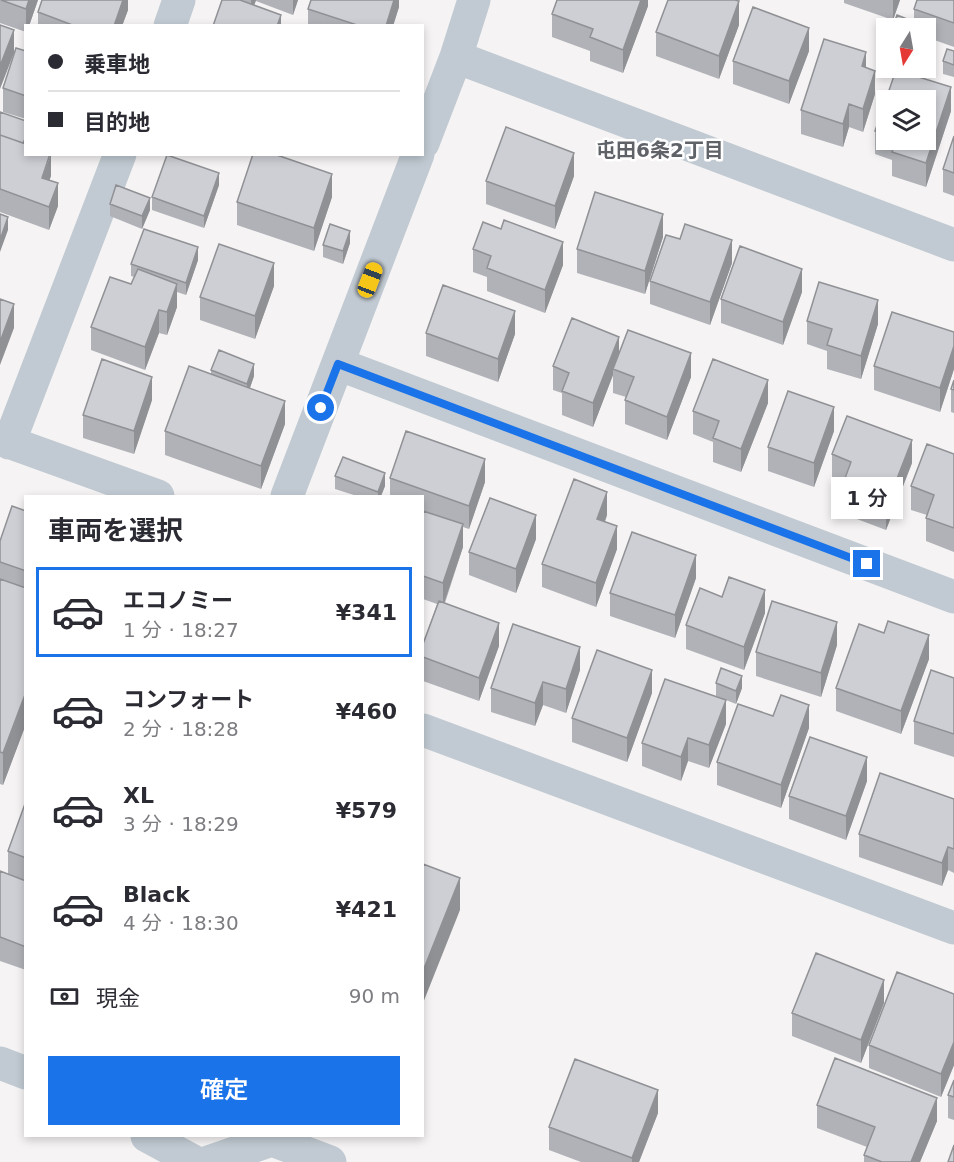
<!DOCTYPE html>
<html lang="ja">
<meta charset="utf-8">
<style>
:root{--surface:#fff;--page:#f7f7f7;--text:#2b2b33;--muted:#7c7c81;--line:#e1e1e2;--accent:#1a73e8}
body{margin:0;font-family:"DejaVu Sans","Noto Sans JP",sans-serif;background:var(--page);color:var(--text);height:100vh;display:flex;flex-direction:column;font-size:22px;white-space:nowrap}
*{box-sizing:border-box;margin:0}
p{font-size:20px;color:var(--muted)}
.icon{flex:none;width:33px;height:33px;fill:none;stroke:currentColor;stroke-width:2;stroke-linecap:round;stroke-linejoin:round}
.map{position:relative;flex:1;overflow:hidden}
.side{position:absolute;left:24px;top:495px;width:400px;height:642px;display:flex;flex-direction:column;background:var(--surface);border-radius:0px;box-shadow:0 3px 9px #0003}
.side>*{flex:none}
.hud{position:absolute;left:24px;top:24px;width:400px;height:132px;border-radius:0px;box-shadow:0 3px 9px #0003;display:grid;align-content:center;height:132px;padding:0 24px;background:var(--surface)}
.needle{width:39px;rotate:191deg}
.fabs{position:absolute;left:876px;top:18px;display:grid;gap:12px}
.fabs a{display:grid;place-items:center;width:60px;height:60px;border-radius:0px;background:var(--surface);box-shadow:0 3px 9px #0003;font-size:30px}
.end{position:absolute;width:27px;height:27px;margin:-14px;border:8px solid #1a73e8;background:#fff;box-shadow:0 0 0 3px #fff}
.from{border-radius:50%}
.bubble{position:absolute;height:42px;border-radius:0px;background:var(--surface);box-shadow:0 3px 9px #0003;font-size:20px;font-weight:600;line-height:42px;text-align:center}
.car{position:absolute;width:18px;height:36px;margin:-18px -9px;border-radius:8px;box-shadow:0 0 4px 2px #0007;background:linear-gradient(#f5c518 24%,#345 0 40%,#f5c518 0 76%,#345 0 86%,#f5c518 0)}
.hud b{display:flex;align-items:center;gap:21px;height:57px;font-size:22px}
.hud b+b{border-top:2px solid var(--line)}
.hud i{width:15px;height:15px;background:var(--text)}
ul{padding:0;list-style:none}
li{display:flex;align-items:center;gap:18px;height:90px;margin:0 12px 9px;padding:0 12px;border:3px solid transparent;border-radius:0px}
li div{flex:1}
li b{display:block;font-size:22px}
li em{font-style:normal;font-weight:600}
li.on{border-color:var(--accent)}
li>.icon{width:54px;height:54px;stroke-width:1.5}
h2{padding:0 24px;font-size:27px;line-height:72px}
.pay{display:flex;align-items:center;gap:15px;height:66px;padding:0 24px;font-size:22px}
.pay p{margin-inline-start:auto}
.primary-button{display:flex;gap:12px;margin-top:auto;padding:12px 24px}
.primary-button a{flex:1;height:69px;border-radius:0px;background:var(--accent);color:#fff;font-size:24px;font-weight:600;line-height:69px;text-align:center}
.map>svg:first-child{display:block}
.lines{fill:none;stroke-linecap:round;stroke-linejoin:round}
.minor{stroke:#c1cad2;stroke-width:33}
.tertiary{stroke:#c1cad2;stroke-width:33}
.wall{fill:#b0b2b7;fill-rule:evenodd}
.shaded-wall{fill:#909195}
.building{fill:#cdcfd5;stroke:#909195;stroke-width:1.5}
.route{stroke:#1a73e8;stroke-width:8}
.labels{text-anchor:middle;stroke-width:5;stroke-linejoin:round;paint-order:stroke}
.neighbourhood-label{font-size:20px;font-weight:bold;fill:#5f6368;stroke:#fff}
</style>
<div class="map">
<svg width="954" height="1162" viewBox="0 0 954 1162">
<rect width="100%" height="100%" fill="#f5f3f3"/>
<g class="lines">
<path class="minor" d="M170,26L179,0
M456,57L954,245
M423,143L456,57L474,0
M338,364L954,597
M0,439L158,496
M9,443L120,154
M287,496L418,154
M423,730L954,928
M208,1162L272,1140L330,1162"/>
<path class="tertiary" d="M0,1063L26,1073
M147,1136L195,1162"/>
</g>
<path class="wall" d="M0,0H38L29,26H26V32L0,23Z
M128,0V10L122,26H38V12Z
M222,0H298L293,15L256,1L254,5L281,26Z
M399,0V7L393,26H308V9Z
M641,0H648V6L623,73L590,61V51L552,37V14Z
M844,0H900L893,20L844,3Z
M954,0V47L926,37V28H914V9Z
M739,25L719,79L656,56V32Z
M26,51V119L3,112V88Z
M809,51L789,104L733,84V61Z
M954,51V77L943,74V61Z
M866,67L875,94L863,132L849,127L843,147L801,134V110Z
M896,70L951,87V111L926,187L892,176V160L875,154V131ZM886,100H926V140H886Z
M0,112L26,154L51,176L49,180L58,206L49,230L0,212Z
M954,136V196L943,192V169Z
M574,176L555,229L486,204V181Z
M219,185L204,228L152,210V197Z
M332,197L314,251L237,225V202Z
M110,204L150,210L142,229L110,216Z
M663,237L645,294L577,273V249Z
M350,243L343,264L323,257V245Z
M473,249L563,265L545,313L487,291V277L473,272Z
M198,260L186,295L177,292V307L167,335L159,333L145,370L91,350V327L131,284L134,277L131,276V264Z
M732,263L710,325L650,304V281Z
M274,286L255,339L200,320V297Z
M802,292L783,345L721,323V299Z
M807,321L878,324L861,379L827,369V351L807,344Z
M954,332V369L940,412L874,390V366Z
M426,333L515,334L498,382L426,356Z
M619,354L691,377L667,440L625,424V400L626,397L613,393V375L593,427L562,415V393L553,390V366Z
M211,370L254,376L250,388L285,424L261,489L165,455V431L211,374Z
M954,380V413L951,412V389Z
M152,400L134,454L83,438V415Z
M768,403L741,472L713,462V442L693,434V411Z
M834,431L814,487L768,471V447Z
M832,454L912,463L886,530L841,513V489L844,482L832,477Z
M954,454V552L926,541V518L927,515L911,510V486Z
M335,476L385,486L381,496H357L335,489Z
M390,478L485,482L469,529L463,527V547L445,603L499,646L479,701L423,681V644L437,604L423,599V496H390Z
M26,511V724L3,785L0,784V541Z
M607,515L605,522L617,549L596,607L542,587V564Z
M536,539L516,593L469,575V552Z
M696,578L675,638L610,616V593Z
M722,597L765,613L744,670L686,649V625Z
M837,645L821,697L756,676V652Z
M929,659L901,734L836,711V688Z
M580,670L566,713L543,705L535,726L491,712V688Z
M954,678V757L914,744V721Z
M716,683L742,688L736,704L716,696Z
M652,693L627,762L572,742V718Z
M726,724L709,768L688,761L681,781L642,766V743Z
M809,728L781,808L717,785V762Z
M867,781L846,840L789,819V796Z
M954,799V873L948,870L942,886L859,857V834Z
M26,801V970L0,961V871L8,874V851Z
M954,994V1065L941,1097L869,1068V1045Z
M884,1003L861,1063L792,1036V1013Z
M954,1080V1120L948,1118V1095Z
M817,1105L937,1121L920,1162H864V1155L867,1147L817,1128Z
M658,1113L639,1162H581L549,1150V1127Z"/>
<path class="shaded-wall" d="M29,0H38L29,26H26V9Z
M123,0H128V10L122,26H114Z
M251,0H256L251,14Z
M293,0H298L293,15Z
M394,0H399V7L393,26H386Z
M641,0H648V6L623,73V50Z
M893,0H900L893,20Z
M739,1V25L719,79V56Z
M281,15V26H277Z
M809,28V51L789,104V81Z
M14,30V53L0,89V66Z
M866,52V76L862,66Z
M875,71V94L863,132V109Z
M951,87V111L926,187V163Z
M849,104V127L843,147V124Z
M574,153V176L555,229V206Z
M51,154V176L42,201V178Z
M219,173V185L204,228V216Z
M332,174V197L314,251V228Z
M58,183V206L49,230V207Z
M150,198V210L142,229V216Z
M663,214V237L645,294V271Z
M8,217V230L0,252V240Z
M350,231V243L343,264V251Z
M732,240V263L710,325V302Z
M563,242V265L545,313V290Z
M198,247V260L186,295V283Z
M274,263V286L255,339V316Z
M802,269V292L783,345V322Z
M177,284V307L167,335V312Z
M878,300V324L861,379V356Z
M14,304V328L0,365V342Z
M159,310V333L145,370V347Z
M515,311V334L498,382V359Z
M619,337V360L613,369V375L593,427V403Z
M954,346V369L940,412V388Z
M691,353V377L667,440V417Z
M254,364V376L247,396V384Z
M152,377V400L134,454V431Z
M768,380V403L741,472V449Z
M285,401V424L261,489V466Z
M834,407V431L814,487V463Z
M912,440V463L886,530V507Z
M485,459V482L469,529V506Z
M385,473V486L381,496H378V492Z
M607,492V515L597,542V519Z
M536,515V539L516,593V569Z
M463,524V547L443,606V583Z
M617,526V549L596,607V583Z
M696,555V578L675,638V615Z
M765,590V613L744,670V647Z
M837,622V645L821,697V673Z
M499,623V646L479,701V678Z
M929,635V659L901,734V711Z
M580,647V670L566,713V689Z
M652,670V693L627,762V738Z
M742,676V688L736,704V691Z
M543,682V705L535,726V703Z
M26,692V724L3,785V753Z
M726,700V724L709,768V745Z
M809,705V728L781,808V785Z
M688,738V761L681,781V757Z
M867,757V781L846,840V816Z
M948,847V870L942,886V863Z
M460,878V910L423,1003V971Z
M884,980V1003L861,1063V1040Z
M954,1042V1065L941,1097V1074Z
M658,1090V1113L639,1162H632V1158Z
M937,1098V1121L920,1162H911Z"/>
<path class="building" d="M1,0H29L26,9Z
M42,0H123L114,26H75L38,12Z
M222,0H240L281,15L277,26H213Z
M311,0H394L386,26H360L308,9Z
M557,0H641L623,50L590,37L593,29L552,14Z
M668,0H735L739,1L719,56L656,32Z
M917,0H954V23L914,9Z
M753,7L809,28L789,81L733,61Z
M897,15L912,21L910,28H902L893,26Z
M0,25L14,30L0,66Z
M824,39L866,52L862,66L875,71L863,109L849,104L843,124L801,110Z
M16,48L26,51V96L3,88Z
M947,49L954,51V65L943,61Z
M896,70L951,87L926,163L892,152L896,140H926V100H886V135L875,131Z
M0,112L26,121V137L23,143L0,135Z
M506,127L574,153L555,206L486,181Z
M0,135L26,144V154H50L42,178L58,183L49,207L0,189Z
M954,136V173L943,169Z
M253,154H274L332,174L314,228L237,202Z
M167,155L219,173L204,216L152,197Z
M116,185L150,198L142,216L110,204Z
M595,192L663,214L645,271L577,249Z
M0,214L8,217L0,240Z
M504,220L563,242L545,290L487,268L491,256L473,249L483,222L501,229Z
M330,224L350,231L343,251L323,245Z
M685,224L732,240L710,302L650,281L666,235L680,239Z
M144,229L198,247L186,283L131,264Z
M219,244L274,263L255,316L200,297Z
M740,246L802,269L783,322L721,299Z
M138,269L177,284L167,312L159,310L145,347L91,327L110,277L131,284Z
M819,282L878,300L861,356L827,345L832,329L807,321Z
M443,285L515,311L498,359L426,333Z
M0,299L14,304L0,342Z
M892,312L954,332V346L940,388L874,366Z
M572,318L619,337L593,403L562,391L569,373L553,366Z
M628,330L691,353L667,417L625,400L634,377L613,369Z
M219,350L254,364L247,384L211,370Z
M102,359L152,377L134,431L83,415Z
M713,359L768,380L741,449L713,438L719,421L693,411Z
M189,366L285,401L261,466L165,431Z
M954,380V390L951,389Z
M788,391L834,407L814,463L768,447Z
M847,416L912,440L886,507L841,489L851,462L832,454Z
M406,431L485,459L469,506L390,478Z
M927,444L954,454V528L926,518L934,495L911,486Z
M343,457L385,473L378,492L335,476Z
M574,479L607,492L597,519L617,526L596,583L542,564Z
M490,498L536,515L516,569L469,552Z
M12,506L26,511V571L0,562V541Z
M423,511L463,524L443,583L423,576Z
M632,532L696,555L675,615L610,593Z
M729,577L765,590L744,647L686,625L700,588L722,597Z
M0,579L26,588V692L3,753L0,752Z
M439,601L499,623L479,678L423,657V644Z
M772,601L837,622L821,673L756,652Z
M888,621L929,635L901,711L836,688L859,624L884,633Z
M513,624L580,647L566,689L543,682L535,703L491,688Z
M597,650L652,670L627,738L572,718Z
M721,668L742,676L736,691L716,683Z
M931,670L954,678V734L914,721Z
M665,679L726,700L709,745L688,738L681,757L642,743Z
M781,695L809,705L781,785L717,762L738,704L773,716Z
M810,737L867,757L846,816L789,796Z
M880,773L954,799V849L948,847L942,863L859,834Z
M26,801V858L8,851Z
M423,864L460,878L423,971Z
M0,871L26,881V947L0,937Z
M816,953L884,980L861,1040L792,1013Z
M897,972L954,994V1042L941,1074L869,1045Z
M835,1058L937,1098L911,1162H882L864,1155L875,1127L817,1105Z
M575,1059L658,1090L632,1158L549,1127Z
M954,1080V1097L948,1095Z
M954,1145V1162H948Z"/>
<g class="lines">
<path class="route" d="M321,408L338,364L867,564"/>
</g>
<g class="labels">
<g class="neighbourhood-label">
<text x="660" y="157">屯田6条2丁目</text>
</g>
</g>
</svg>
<div class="fabs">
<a><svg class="needle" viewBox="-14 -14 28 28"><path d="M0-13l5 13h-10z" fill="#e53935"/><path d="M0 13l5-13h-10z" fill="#7c7c81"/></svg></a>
<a><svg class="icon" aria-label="layers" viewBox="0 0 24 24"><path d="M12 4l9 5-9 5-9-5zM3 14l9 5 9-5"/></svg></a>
</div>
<i class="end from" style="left:321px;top:408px"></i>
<i class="end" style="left:867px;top:564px"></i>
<div class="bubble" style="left:831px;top:477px;width:72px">1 分</div>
<i class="car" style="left:370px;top:280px;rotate:21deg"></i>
<div class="hud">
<b><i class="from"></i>乗車地</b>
<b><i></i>目的地</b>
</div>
<section class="side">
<h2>車両を選択</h2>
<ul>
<li class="on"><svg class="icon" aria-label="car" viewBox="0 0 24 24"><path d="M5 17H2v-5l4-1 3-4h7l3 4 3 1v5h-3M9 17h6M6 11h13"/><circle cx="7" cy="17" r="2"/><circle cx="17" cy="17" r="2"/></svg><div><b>エコノミー</b><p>1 分 · 18:27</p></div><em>¥341</em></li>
<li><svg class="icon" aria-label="car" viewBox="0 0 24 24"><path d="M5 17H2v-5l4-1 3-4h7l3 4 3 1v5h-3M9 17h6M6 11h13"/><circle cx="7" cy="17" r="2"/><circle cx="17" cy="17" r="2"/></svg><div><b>コンフォート</b><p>2 分 · 18:28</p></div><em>¥460</em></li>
<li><svg class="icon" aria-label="car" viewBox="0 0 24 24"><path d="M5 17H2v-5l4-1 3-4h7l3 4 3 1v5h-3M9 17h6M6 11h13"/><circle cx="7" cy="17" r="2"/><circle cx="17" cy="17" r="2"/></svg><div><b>XL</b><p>3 分 · 18:29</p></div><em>¥579</em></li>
<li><svg class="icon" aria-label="car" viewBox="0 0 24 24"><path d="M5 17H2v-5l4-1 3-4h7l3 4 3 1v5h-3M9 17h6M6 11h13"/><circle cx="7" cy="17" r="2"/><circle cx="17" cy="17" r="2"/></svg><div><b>Black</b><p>4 分 · 18:30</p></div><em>¥421</em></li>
</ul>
<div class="pay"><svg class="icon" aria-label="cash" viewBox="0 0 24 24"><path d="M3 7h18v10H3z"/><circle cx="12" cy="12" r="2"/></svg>現金<p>90 m</p></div>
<div class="primary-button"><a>確定</a></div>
</section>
</div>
